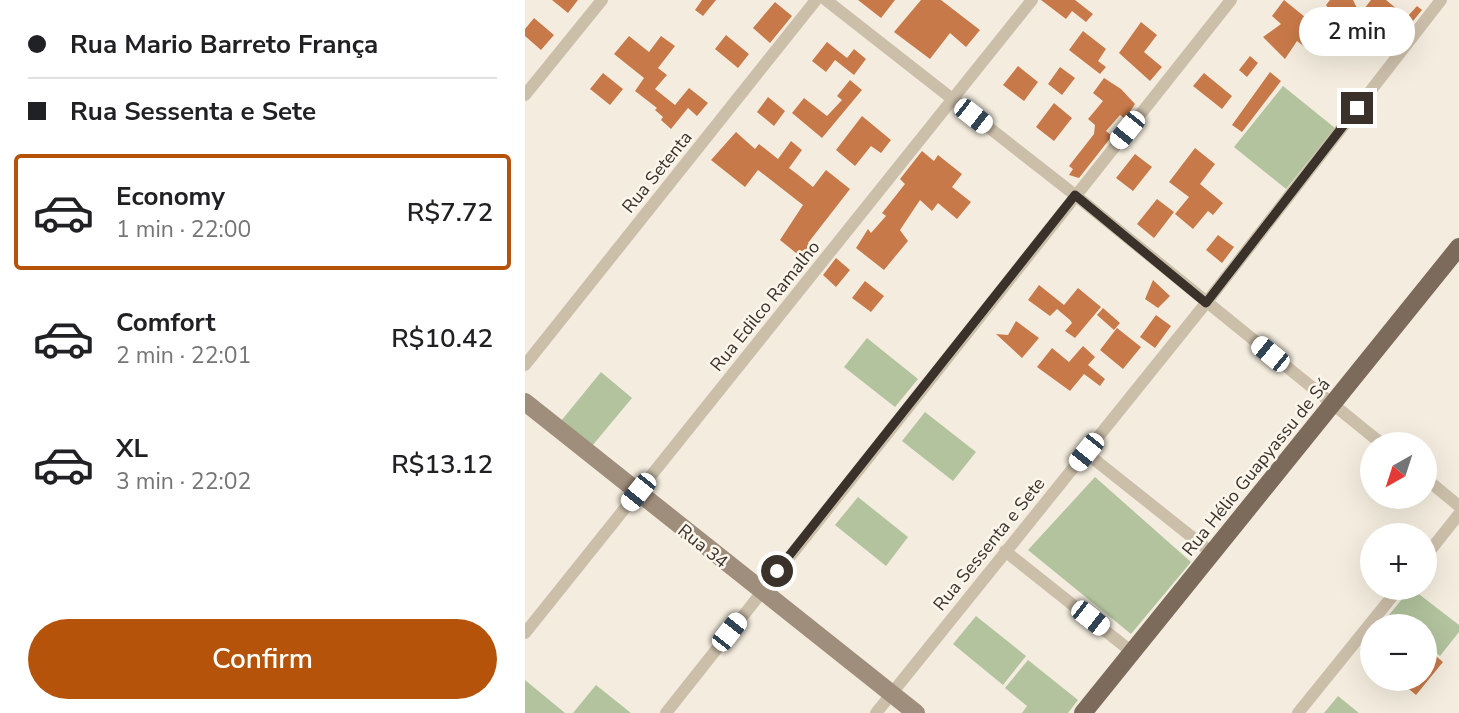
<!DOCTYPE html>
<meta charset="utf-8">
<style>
:root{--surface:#fff;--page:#f6f6f6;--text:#202124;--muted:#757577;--line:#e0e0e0;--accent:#b45309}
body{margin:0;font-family:"Nunito Sans",sans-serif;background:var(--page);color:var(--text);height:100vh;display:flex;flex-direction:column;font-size:26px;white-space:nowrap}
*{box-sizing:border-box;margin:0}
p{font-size:23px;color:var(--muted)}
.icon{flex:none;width:38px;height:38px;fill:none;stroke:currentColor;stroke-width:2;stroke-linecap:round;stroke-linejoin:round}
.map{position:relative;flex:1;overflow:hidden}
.panel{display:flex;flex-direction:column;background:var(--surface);width:525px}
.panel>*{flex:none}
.hud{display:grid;align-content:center;height:154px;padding:0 28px;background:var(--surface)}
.needle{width:46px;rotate:219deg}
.controls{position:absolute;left:835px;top:432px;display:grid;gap:14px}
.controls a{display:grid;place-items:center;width:77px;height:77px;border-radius:50%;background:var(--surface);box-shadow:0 7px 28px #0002;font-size:35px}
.end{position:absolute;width:32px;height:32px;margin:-16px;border:9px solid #3a312a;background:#fff;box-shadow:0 0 0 4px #fff}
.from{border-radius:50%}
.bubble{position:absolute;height:49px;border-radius:24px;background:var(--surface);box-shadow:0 7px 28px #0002;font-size:23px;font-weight:600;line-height:49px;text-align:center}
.car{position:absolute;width:21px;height:42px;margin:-21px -10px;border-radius:9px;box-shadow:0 0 5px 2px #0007;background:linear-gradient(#fff 24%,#345 0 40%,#fff 0 76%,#345 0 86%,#fff 0)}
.hud b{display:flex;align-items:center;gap:24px;height:66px;font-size:26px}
.hud b+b{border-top:2px solid var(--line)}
.hud i{width:18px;height:18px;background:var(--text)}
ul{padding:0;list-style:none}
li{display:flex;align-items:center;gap:21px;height:116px;margin:0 14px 10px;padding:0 14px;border:4px solid transparent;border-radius:7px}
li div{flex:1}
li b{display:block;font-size:26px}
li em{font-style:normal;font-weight:600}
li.on{border-color:var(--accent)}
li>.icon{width:63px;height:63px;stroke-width:1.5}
.button{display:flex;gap:14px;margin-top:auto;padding:14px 28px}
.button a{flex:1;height:80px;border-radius:42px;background:var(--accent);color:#fff;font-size:28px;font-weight:600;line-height:80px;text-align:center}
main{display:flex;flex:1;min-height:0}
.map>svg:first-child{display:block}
.green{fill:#b2c39e}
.building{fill:#c87949}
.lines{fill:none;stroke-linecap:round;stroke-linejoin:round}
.street{stroke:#ccbfaa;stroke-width:12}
.secondary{stroke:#a08e7c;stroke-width:18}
.primary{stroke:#7c6b5b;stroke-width:18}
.route{stroke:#3a312a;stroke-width:9}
.labels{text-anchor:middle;stroke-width:5;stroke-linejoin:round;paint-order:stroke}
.street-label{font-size:18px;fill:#3a312a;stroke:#fbf6ec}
</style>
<main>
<section class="panel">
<div class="hud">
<b><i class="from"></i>Rua Mario Barreto França</b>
<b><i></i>Rua Sessenta e Sete</b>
</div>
<ul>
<li class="on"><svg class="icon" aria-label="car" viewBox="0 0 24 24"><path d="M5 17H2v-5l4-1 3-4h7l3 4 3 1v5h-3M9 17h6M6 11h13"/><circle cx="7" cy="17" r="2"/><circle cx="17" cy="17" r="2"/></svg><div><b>Economy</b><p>1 min · 22:00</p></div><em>R$7.72</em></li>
<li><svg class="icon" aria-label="car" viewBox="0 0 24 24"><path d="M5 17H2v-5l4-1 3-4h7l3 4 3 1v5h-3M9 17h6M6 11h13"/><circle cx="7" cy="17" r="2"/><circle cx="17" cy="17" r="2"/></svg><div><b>Comfort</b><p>2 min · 22:01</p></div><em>R$10.42</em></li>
<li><svg class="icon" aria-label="car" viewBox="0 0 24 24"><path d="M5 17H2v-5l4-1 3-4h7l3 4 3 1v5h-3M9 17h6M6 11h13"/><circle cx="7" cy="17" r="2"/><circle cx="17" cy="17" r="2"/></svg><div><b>XL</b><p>3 min · 22:02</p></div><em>R$13.12</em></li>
</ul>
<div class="button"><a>Confirm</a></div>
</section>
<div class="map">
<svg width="934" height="713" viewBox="0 0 934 713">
<rect width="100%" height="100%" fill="#f4eddf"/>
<path class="green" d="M758,86L810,128L761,189L709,147Z
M342,338L393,379L370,407L319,367Z
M76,372L107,398L67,446L36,421Z
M400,412L451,452L428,481L377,441Z
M570,477L666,562L606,634L503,550Z
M333,497L383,537L361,566L310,525Z
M886,588L934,625V632L915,656L900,644V626H878L864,615Z
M451,616L501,656L478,685L428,644Z
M503,660L553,700L543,713H497L502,706L480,688Z
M0,680L40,713H0Z
M71,685L106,713H48Z
M813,696L834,713H799Z"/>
<path class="building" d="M27,0H53L43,13Z
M177,0H191L178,16L170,10Z
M333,0H370L356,18Z
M396,0H416L455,30L441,47L425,33L405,59L369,32Z
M516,0H550L568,14L561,22L547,11L541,19Z
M759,0L796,30L781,48L772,41L760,59L738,37L756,24L747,16Z
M805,0H828L835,14L846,0H861L882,17L856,50L806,12L801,5Z
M250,2L267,16L245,43L228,28Z
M892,6L897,10L888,21L882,17Z
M9,18L29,35L16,50L0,36V29Z
M616,22L632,35L619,52L637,67L625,81L594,53Z
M558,31L581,49L573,61L581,67L575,74L544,50Z
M201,35L224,54L213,68L190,49Z
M104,36L124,52L136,36L150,46L133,68L142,75L130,89L150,105L164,88L183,103L172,116L163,108L146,129L136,120L138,117L130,110L132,108L110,91L119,78L89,54Z
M302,42L322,58L329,49L341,59L329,75L310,60L301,72L287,61Z
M725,56L733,63L722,77L714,70Z
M493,66L513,82L499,101L478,85Z
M535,67L550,78L537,95L523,84Z
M745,72L756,81L717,132L707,125Z
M78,73L98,89L85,105L65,89Z
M679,73L707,96L697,109L668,86Z
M579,78L596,89L610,104L600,119L595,115L581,131L587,136L554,178L544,175L548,169L544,166L569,134L570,125L563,119L578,101L568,93Z
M325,80L337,90L297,138L267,113L279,98L302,116L317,100L312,96Z
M243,97L260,111L249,126L232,112Z
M529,103L547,118L529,141L511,127Z
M337,116L366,140L356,153L346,146L330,166L311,150Z
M211,132L230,149L234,144L253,159L266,141L277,150L264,168L272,174L288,187L301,170L325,189L283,243L286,246L276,257L255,240L278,205L233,170L220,187L186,160Z
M670,148L690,164L675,184L698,203L688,215L683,211L668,229L650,214L664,197L644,182Z
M397,151L409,161L413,155L437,174L427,187L446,202L432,219L413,203L407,211L395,200L375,230L383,241L359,270L331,248L343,229L346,233L361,216L357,213L380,184L375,179Z
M610,154L627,167L608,191L591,178Z
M632,199L649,212L629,238L612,224Z
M693,235L709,247L697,263L681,250Z
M311,258L325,270L311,287L298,275Z
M628,280L645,296L633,308L620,299Z
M340,281L359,296L346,312L327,298Z
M514,285L539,305L553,288L576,307L550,338L540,331L547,323L545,320L532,309L525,316L503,300Z
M578,308L595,323L589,330L572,315Z
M631,315L646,326L630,348L615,337Z
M491,321L514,338L497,358L471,334L483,335Z
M592,328L616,347L598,369L575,350Z
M558,346L570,357L563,365L580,379L575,386L559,374L545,391L512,367L527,348L544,362Z
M863,616L875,626H854Z
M847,635V659L835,650Z
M900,647L918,662L891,695L872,679H900Z"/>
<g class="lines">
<path class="street" d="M301,0L550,195L857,444
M0,95L77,0
M0,365L291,0
M560,452L687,553
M900,478L934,506
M480,551L607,652
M900,557L934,514
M0,633L507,0
M141,713L706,0
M351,713L681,303L916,0
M773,713L874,588"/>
<path class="secondary" d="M0,402L391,713"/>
<path class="primary" d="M558,713L934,247"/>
</g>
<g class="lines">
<path class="route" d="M252,571L550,195L681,303L832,108"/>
</g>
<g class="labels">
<g class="street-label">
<text transform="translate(132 172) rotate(-51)" y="6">Rua Setenta</text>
<text transform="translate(240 306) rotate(-51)" y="6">Rua Edilco Ramalho</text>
<text transform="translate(731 467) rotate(-51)" y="6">Rua Hélio Guapyassu de Sá</text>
<text transform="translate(464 544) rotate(-51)" y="6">Rua Sessenta e Sete</text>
<text transform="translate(178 546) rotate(39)" y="6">Rua 34</text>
</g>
</g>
</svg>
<div class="controls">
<a><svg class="needle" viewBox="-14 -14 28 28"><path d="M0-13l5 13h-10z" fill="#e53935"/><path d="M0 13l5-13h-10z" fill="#757577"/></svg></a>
<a>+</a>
<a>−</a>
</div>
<i class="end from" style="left:252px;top:571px"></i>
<i class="end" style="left:832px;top:108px"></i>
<div class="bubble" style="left:774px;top:7px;width:116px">2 min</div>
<i class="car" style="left:448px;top:116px;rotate:128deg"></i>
<i class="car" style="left:602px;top:130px;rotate:219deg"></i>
<i class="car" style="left:745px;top:354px;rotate:309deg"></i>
<i class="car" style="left:561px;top:452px;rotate:219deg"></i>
<i class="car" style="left:113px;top:492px;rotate:219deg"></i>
<i class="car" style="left:565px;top:618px;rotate:128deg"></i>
<i class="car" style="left:204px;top:632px;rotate:38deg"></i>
</div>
</main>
